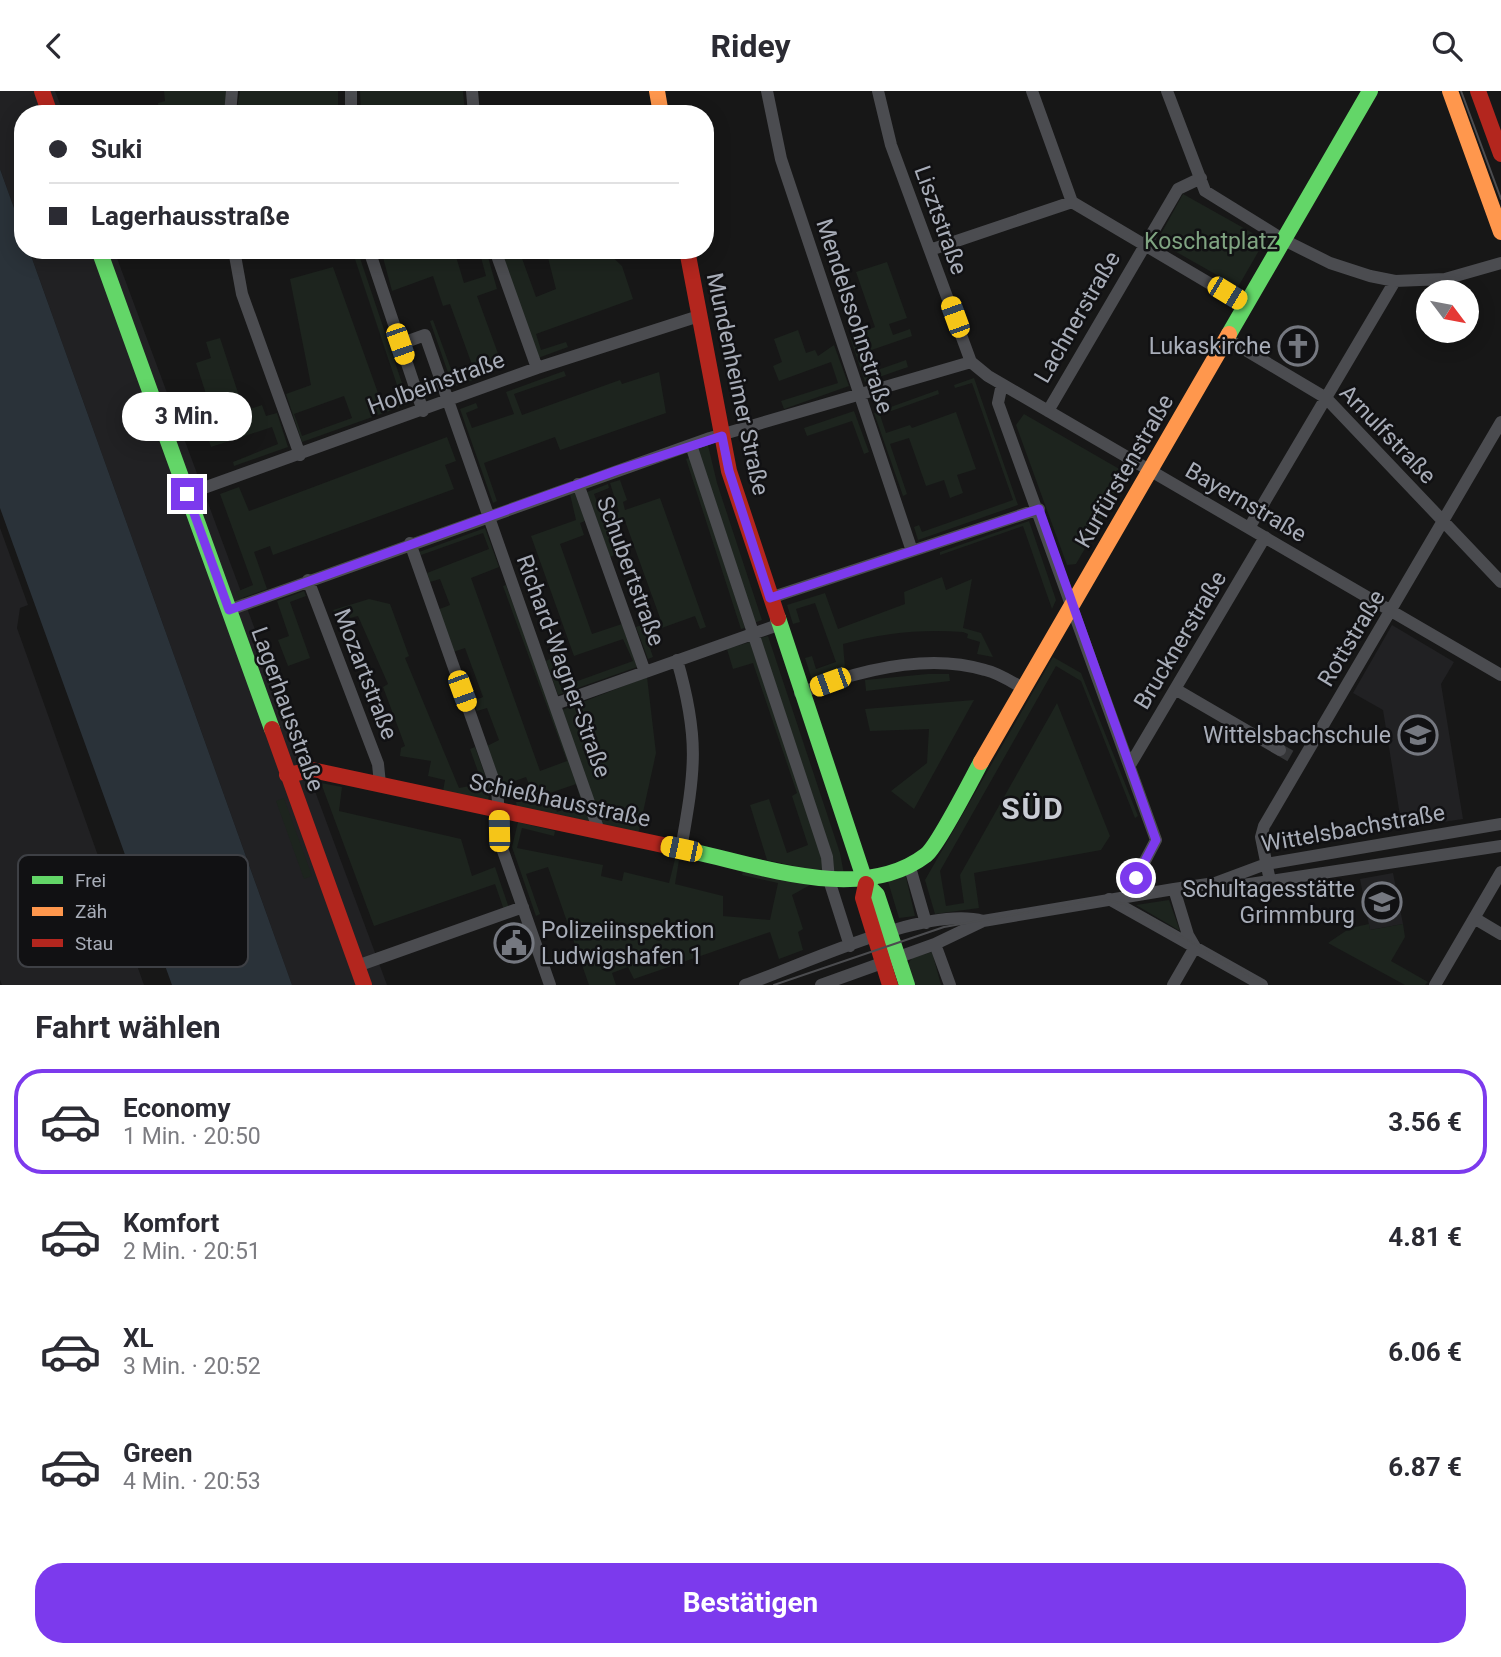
<!DOCTYPE html>
<html lang="de">
<meta charset="utf-8">
<style>
:root{--surface:#fff;--page:#f7f7f7;--text:#2b2b33;--muted:#7c7c81;--line:#e1e1e2;--accent:#7c3aed}
body{margin:0;font-family:Roboto,sans-serif;background:var(--page);color:var(--text);height:100vh;display:flex;flex-direction:column;font-size:26px;white-space:nowrap}
*{box-sizing:border-box;margin:0}
p{font-size:23px;color:var(--muted)}
.icon{flex:none;width:38px;height:38px;fill:none;stroke:currentColor;stroke-width:2;stroke-linecap:round;stroke-linejoin:round}
.map{position:relative;height:894px;overflow:hidden}
.drawer{display:flex;flex-direction:column;background:var(--surface);flex:1}
.drawer>*{flex:none}
.hud{position:absolute;left:14px;top:14px;width:700px;height:154px;border-radius:28px;box-shadow:0 4px 18px #0003;display:grid;align-content:center;height:154px;padding:0 35px;background:var(--surface)}
.needle{width:46px;rotate:122deg}
.tools{position:absolute;left:1416px;top:189px;display:grid;gap:14px}
.tools a{display:grid;place-items:center;width:63px;height:63px;border-radius:50%;background:var(--surface);box-shadow:0 4px 18px #0003;font-size:35px}
.end{position:absolute;width:32px;height:32px;margin:-16px;border:9px solid #7c3aed;background:#fff;box-shadow:0 0 0 4px #fff}
.from{border-radius:50%}
.bubble{position:absolute;height:49px;border-radius:24px;background:var(--surface);box-shadow:0 4px 18px #0003;font-size:23px;font-weight:700;line-height:49px;text-align:center}
.car{position:absolute;width:21px;height:42px;margin:-21px -10px;border-radius:9px;box-shadow:0 0 5px 2px #0007;background:linear-gradient(#f5c518 24%,#345 0 40%,#f5c518 0 76%,#345 0 86%,#f5c518 0)}
.hud b{display:flex;align-items:center;gap:24px;height:66px;font-size:26px}
.hud b+b{border-top:2px solid var(--line)}
.hud i{width:18px;height:18px;background:var(--text)}
ul{padding:0;list-style:none}
li{display:flex;align-items:center;gap:21px;height:105px;margin:0 14px 10px;padding:0 21px;border:4px solid transparent;border-radius:28px}
li div{flex:1}
li b{display:block;font-size:26px}
li em{font-style:normal;font-weight:700}
li.on{border-color:var(--accent)}
li>.icon{width:63px;height:63px;stroke-width:1.5}
h2{padding:0 35px;font-size:32px;line-height:84px}
.action{display:flex;gap:14px;margin-top:auto;padding:14px 35px}
.action a{flex:1;height:80px;border-radius:28px;background:var(--accent);color:#fff;font-size:28px;font-weight:700;line-height:80px;text-align:center}
header{display:flex;justify-content:space-between;align-items:center;height:91px;padding:0 35px;background:var(--surface);font-size:32px;font-weight:700}
.map>svg:first-child{display:block}
.built{fill:#212123}
.green{fill:#1d241e;fill-rule:evenodd}
.water{fill:#2a3239}
.lines{fill:none;stroke-linecap:round;stroke-linejoin:round}
.street-tunnel{stroke:#343537;stroke-width:12;stroke-dasharray:12 6;stroke-linecap:butt}
.street{stroke:#4b4c50;stroke-width:12}
.fast{stroke:#63d668;stroke-width:16}
.slow{stroke:#ff974d;stroke-width:16}
.jam{stroke:#b3261e;stroke-width:16}
.tram{stroke:#4b4c4f;stroke-width:2}
.route{stroke:#7c3aed;stroke-width:9}
.labels{text-anchor:middle;stroke-width:5;stroke-linejoin:round;paint-order:stroke}
.street-label{font-size:23px;fill:#a8adb8;stroke:#111113}
.park-label{font-size:23px;fill:#7fa381;stroke:#111113}
.poi-label{font-size:23px;fill:#a8adb8;stroke:#111113;text-anchor:end}
.district-label{font-size:30px;font-weight:bold;letter-spacing:2px;fill:#c9ccd4;stroke:#111113}
.key{fill:#111113;stroke:#3e4045;stroke-width:2}
.key-label{font-size:19px;fill:#a8adb8}
</style>
<header><svg class="icon" aria-label="back" viewBox="0 0 24 24"><path d="M15 5l-7 7 7 7"/></svg>Ridey<svg class="icon" aria-label="search" viewBox="0 0 24 24"><circle cx="10" cy="10" r="6"/><path d="M15 15l6 6"/></svg></header>
<div class="map">
<svg width="1501" height="894" viewBox="0 0 1501 894">
<rect width="100%" height="100%" fill="#171717"/>
<path class="built" d="M0,0H55L64,23H23V142L0,78Z
M29,159H114L387,894H292Z
M0,437L28,514L20,517L17,537L144,894H2L0,889Z
M1392,534L1454,571L1441,593L1463,728L1402,737L1383,619L1353,602Z
M1393,782L1403,833L1370,839L1360,788Z"/>
<path class="green" d="M164,0H226V23L159,20L158,12L165,10Z
M240,0H338V23H236Z
M360,0H463L465,23H361Z
M1183,103L1265,149L1238,196L1157,150Z
M381,159H454L464,192L486,185L479,159H486L497,198L477,205L500,268L486,273L490,283L453,296L430,230L433,229L455,289L475,282L450,213L443,215L433,185L392,200Z
M500,159H519L536,206L556,198L546,159H605L622,175L633,208L536,243L541,259L566,251L568,256L538,267Z
M358,161L409,313L302,351L286,303L311,294L290,188L333,176L383,316L402,309L353,162ZM344,305L352,327L302,345L294,323Z
M887,171L907,227L889,233L893,244L910,238L912,245L863,262L869,282L906,269L908,276L865,291L850,246L875,236L856,181Z
M798,239L806,262L815,259L818,265L834,254L849,295L784,318L781,310L838,292L831,271L779,290L773,275L782,271L774,248Z
M220,247L244,320L262,314L266,325L277,322L288,356L234,375L233,371L278,353L272,336L211,356L195,307L206,303L196,272L211,267L206,251Z
M564,280L566,285L514,303L522,324L620,289L622,293L659,281L666,322L560,359L555,346L484,372L497,410L493,412L460,318L476,312L478,317L466,322L472,337L514,323L506,301Z
M974,287L1018,414L918,449L914,436L919,434L922,441L1013,409L972,292L955,297L954,294Z
M938,299L939,303L880,324L886,342L910,334L912,337L956,321L976,378L957,384L963,402L950,407L944,389L926,395L909,347L890,353L907,403L903,405L874,322Z
M854,320L869,361L864,363L852,330L807,345L804,337Z
M1024,323L1128,383L1076,473L1067,474L1016,334Z
M447,346L456,370L445,374L454,398L273,464L270,455L254,461L267,498L239,508L236,501L253,494L220,403L239,396L249,420Z
M707,350L717,392L762,529L754,532L696,354Z
M690,366L745,537L741,538L686,368Z
M620,389L627,409L623,411L625,419L660,407L706,536L700,538L695,525L645,543L653,566L648,568L636,536L660,527L625,430L608,436L617,463L610,466L587,401L608,393L609,397L594,403L603,427L619,421L610,392Z
M575,402L585,430L580,432L584,444L560,453L592,543L622,533L637,576L558,604L546,570L550,568L561,596L633,570L623,548L574,565L531,445L576,429L570,403Z
M1029,430L1056,509L1052,518L1023,435L940,464V461Z
M485,437L499,476L471,487L540,680L567,670L503,495L506,494L593,731L517,716L516,711L534,706L526,686L501,695L487,655L499,649L487,617L477,620L473,610L483,606L465,557L453,561L437,519L450,514L440,488L430,491L427,482L489,458L483,442L421,464L419,461ZM576,693L582,712L557,721L550,702Z
M942,486L946,499L972,488L963,537L981,542L993,566L977,563L980,551L967,547L968,543L963,541C920,538 884,542 843,553L845,577L812,589L805,567L812,565L816,578L836,571L815,512L796,518L800,531L793,533L787,514L825,502L838,538L905,513L904,501Z
M304,500L306,505L290,511L310,567L288,575L278,549L289,545L277,510Z
M369,508L390,513L409,565L405,567L459,697L475,694L481,689L470,658L475,656L490,698L488,710L443,700L445,689L428,685L431,670L400,665L401,657L405,655L383,596L388,593L358,525L350,527L347,522L337,525L333,519Z
M768,545L840,762L844,783L835,784L760,547Z
M750,551L824,771L825,782L767,769L750,714L769,708L787,762L808,754L792,705L797,702L753,572L733,578L727,558Z
M1053,566L1081,582L1138,725L1135,727L1081,590L1056,575L940,780L946,815L964,812L960,784L1057,612L1110,745L1101,759L974,782L979,817L935,823L925,789Z
M928,583H949L950,590L866,600L865,589Z
M647,586L656,662L638,744L602,736L562,619Z
M974,609L914,718L891,700L927,672L929,638L870,640L865,618Z
M321,692L342,696L339,720L461,748L472,785L495,776L509,817L504,819L495,793L374,835Z
M284,707L312,785L304,788L276,710Z
M518,731L555,740L554,745L522,737L517,757L603,774L601,785L622,790L624,781L669,792L675,768L679,769L675,793L723,805V825L770,829L778,792L742,784L743,780L810,794L792,804L803,838L798,841L803,859L779,868L770,841L634,888L628,876L612,882L616,894H589L548,776L526,783L540,823L536,825L512,756Z
M905,782L915,825L899,827L887,787Z
M1169,809L1180,840L1136,814Z
M1369,833L1370,839L1403,833L1405,846L1391,870L1428,891L1425,894H1405L1328,852L1350,837Z
M932,861L941,894H914L908,873L912,867Z"/>
<path class="water" d="M0,78L23,142V159H29L292,894H172L0,417Z"/>
<g class="lines">
<path class="street-tunnel" d="M1280,659L1294,667"/>
<path class="street" d="M351,0V23
M472,0L474,23
M767,0L781,68L912,460
M878,0L891,54L971,271L988,285L1501,584
M1032,0L1072,111
M1167,0L1205,100L1284,149L1330,172L1370,185L1395,190L1445,188L1501,172
M230,23L232,0
M1072,111L1246,214
M234,159L242,203L300,364
M369,159L423,320
M495,159L537,277
M930,159L1072,111
M1227,248L1326,307L1501,491
M400,253L425,244L599,740
M1002,293L998,312L1156,749L1126,806
M1048,320L1178,98L1201,87
M691,354L827,766L829,789L850,855
M578,393L645,581
M187,403L537,277L699,225
M1249,437L1395,190
M410,452L497,699L502,757L550,894
M308,489L378,673L380,693
M770,507L1039,418
M229,519L710,347L971,271
M677,569C700,648 695,679 681,758
M1175,598L1280,659
M800,602C856,580 926,561 985,579C999,582 1012,591 1024,598
M555,613L778,534
M1130,674L1265,446
M909,773L926,832
M1270,790L1261,746L1264,735L1501,331
M1215,792L1266,773L1501,733
M1109,808L1262,894
M1474,827L1501,843
M935,853L950,894
M357,875L523,816
M745,894C803,874 925,814 983,830L1174,798L1215,792L1230,796L1501,755
M821,894L935,853L983,830
M1173,894L1195,856L1188,844L1174,798
M1435,894L1501,781"/>
<path class="fast" d="M99,159L272,638
M1229,243L1370,0
M778,527L866,793L877,804L907,894
M691,760C761,775 862,813 926,764C937,756 972,688 981,671"/>
<path class="slow" d="M657,0L661,23
M1450,0L1501,141
M981,671L1229,243"/>
<path class="jam" d="M42,0L50,23
M1478,0L1501,63
M687,159L729,380L778,527
M272,638L364,894
M287,684L312,679L691,760
M866,793L863,807L890,894"/>
<path class="tram" d="M1461,0L1501,108
M774,894L944,836L1102,808L1125,813L1266,894"/>
</g>
<g class="lines">
<path class="route" d="M187,403L229,519L618,379L722,345L729,380L770,507L1039,418L1156,749L1136,787"/>
</g>
<defs>
<g id="church-ring" transform="scale(2.0125)"><circle r="9.5" fill="#111113" stroke="#757880" stroke-width="1.5"/><path d="M-1.2-6h2.4v3.5h3.3v2.4h-3.3V6h-2.4V-.1h-3.3v-2.4h3.3Z" fill="#757880"/></g>
<g id="school-ring" transform="scale(2.0125)"><circle r="9.5" fill="#111113" stroke="#757880" stroke-width="1.5"/><path d="M0-5L7-2L0 1L-7-2ZM-4 1L0 2.5L4 1V4Q0 6-4 4Z" fill="#757880"/></g>
<g id="civic-ring" transform="scale(2.0125)"><circle r="9.5" fill="#111113" stroke="#757880" stroke-width="1.5"/><path d="M-.6-6.5H3V-4.5H.6V-3L4-1V1h2V6H-6V1h2V-1L-.6-3ZM-1.2 2.5V6h2.4V2.5Z" fill="#757880"/></g>
</defs>
<g fill-rule="evenodd">
<use href="#church-ring" x="1298" y="255"/>
<use href="#school-ring" x="1418" y="644"/>
<use href="#school-ring" x="1382" y="811"/>
<use href="#civic-ring" x="514" y="852"/>
</g>
<g class="labels">
<g class="street-label">
<text transform="translate(941 129) rotate(70)" y="8">Lisztstraße</text>
<text transform="translate(855 225) rotate(72)" y="8">Mendelssohnstraße</text>
<text transform="translate(1077 226) rotate(-60)" y="8">Lachnerstraße</text>
<text transform="translate(436 292) rotate(-20)" y="8">Holbeinstraße</text>
<text transform="translate(738 293) rotate(78)" y="8">Mundenheimer Straße</text>
<text transform="translate(1388 343) rotate(46)" y="8">Arnulfstraße</text>
<text transform="translate(1124 380) rotate(-60)" y="8">Kurfürstenstraße</text>
<text transform="translate(1246 411) rotate(30)" y="8">Bayernstraße</text>
<text transform="translate(631 480) rotate(70)" y="8">Schubertstraße</text>
<text transform="translate(1351 547) rotate(-59)" y="8">Rottstraße</text>
<text transform="translate(1180 549) rotate(-59)" y="8">Brucknerstraße</text>
<text transform="translate(564 575) rotate(70)" y="8">Richard-Wagner-Straße</text>
<text transform="translate(366 583) rotate(69)" y="8">Mozartstraße</text>
<text transform="translate(288 618) rotate(70)" y="8">Lagerhausstraße</text>
<text transform="translate(560 709) rotate(12)" y="8">Schießhausstraße</text>
<text transform="translate(1353 737) rotate(-10)" y="8">Wittelsbachstraße</text>
</g>
<g class="park-label">
<text x="1211" y="158">Koschatplatz</text>
</g>
<g class="poi-label">
<text x="1271" y="263">Lukaskirche</text>
<text x="1391" y="652">Wittelsbachschule</text>
<text x="1355" y="806">Schultagesstätte<tspan x="1355" dy="26">Grimmburg</tspan></text>
<text x="541" y="847" text-anchor="start">Polizeiinspektion<tspan x="541" dy="26">Ludwigshafen 1</tspan></text>
</g>
<g class="district-label">
<text x="1033" y="728">SÜD</text>
</g>
</g>
<rect x="18" y="764" width="230" height="112" rx="10" class="key"/>
<rect x="32" y="785" width="31" height="8" fill="#63d668"/>
<rect x="32" y="816" width="31" height="9" fill="#ff974d"/>
<rect x="32" y="848" width="31" height="8" fill="#b3261e"/>
<g class="key-label">
<text x="75" y="796">Frei</text>
<text x="75" y="827">Zäh</text>
<text x="75" y="859">Stau</text>
</g>
</svg>
<div class="tools">
<a><svg class="needle" viewBox="-14 -14 28 28"><path d="M0-13l5 13h-10z" fill="#e53935"/><path d="M0 13l5-13h-10z" fill="#7c7c81"/></svg></a>
</div>
<i class="end from" style="left:1136px;top:787px"></i>
<i class="end" style="left:187px;top:403px"></i>
<div class="bubble" style="left:122px;top:301px;width:130px">3 Min.</div>
<i class="car" style="left:1227px;top:202px;rotate:121deg"></i>
<i class="car" style="left:955px;top:226px;rotate:340deg"></i>
<i class="car" style="left:400px;top:253px;rotate:161deg"></i>
<i class="car" style="left:830px;top:591px;rotate:250deg"></i>
<i class="car" style="left:462px;top:600px;rotate:160deg"></i>
<i class="car" style="left:499px;top:740px;rotate:359deg"></i>
<i class="car" style="left:681px;top:758px;rotate:282deg"></i>
<div class="hud">
<b><i class="from"></i>Suki</b>
<b><i></i>Lagerhausstraße</b>
</div>
</div>
<section class="drawer">
<h2>Fahrt wählen</h2>
<ul>
<li class="on"><svg class="icon" aria-label="car" viewBox="0 0 24 24"><path d="M5 17H2v-5l4-1 3-4h7l3 4 3 1v5h-3M9 17h6M6 11h13"/><circle cx="7" cy="17" r="2"/><circle cx="17" cy="17" r="2"/></svg><div><b>Economy</b><p>1 Min. · 20:50</p></div><em>3.56 €</em></li>
<li><svg class="icon" aria-label="car" viewBox="0 0 24 24"><path d="M5 17H2v-5l4-1 3-4h7l3 4 3 1v5h-3M9 17h6M6 11h13"/><circle cx="7" cy="17" r="2"/><circle cx="17" cy="17" r="2"/></svg><div><b>Komfort</b><p>2 Min. · 20:51</p></div><em>4.81 €</em></li>
<li><svg class="icon" aria-label="car" viewBox="0 0 24 24"><path d="M5 17H2v-5l4-1 3-4h7l3 4 3 1v5h-3M9 17h6M6 11h13"/><circle cx="7" cy="17" r="2"/><circle cx="17" cy="17" r="2"/></svg><div><b>XL</b><p>3 Min. · 20:52</p></div><em>6.06 €</em></li>
<li><svg class="icon" aria-label="car" viewBox="0 0 24 24"><path d="M5 17H2v-5l4-1 3-4h7l3 4 3 1v5h-3M9 17h6M6 11h13"/><circle cx="7" cy="17" r="2"/><circle cx="17" cy="17" r="2"/></svg><div><b>Green</b><p>4 Min. · 20:53</p></div><em>6.87 €</em></li>
</ul>
<div class="action"><a>Bestätigen</a></div>
</section>
